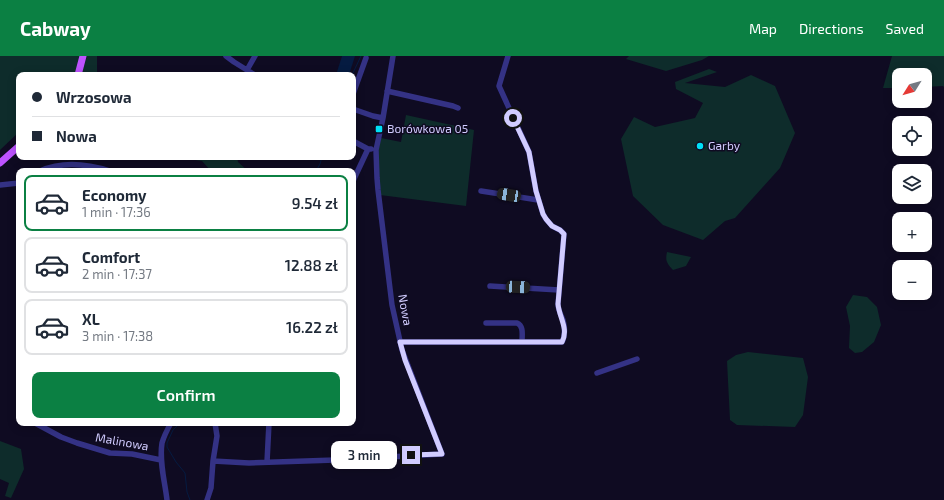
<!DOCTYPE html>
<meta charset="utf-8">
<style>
:root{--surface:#fff;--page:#f6f6f7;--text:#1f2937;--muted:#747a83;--line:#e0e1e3;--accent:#0b8043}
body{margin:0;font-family:"Exo 2",sans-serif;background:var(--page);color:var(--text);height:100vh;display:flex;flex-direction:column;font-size:15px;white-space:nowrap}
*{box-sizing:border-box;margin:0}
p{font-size:13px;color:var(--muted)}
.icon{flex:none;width:22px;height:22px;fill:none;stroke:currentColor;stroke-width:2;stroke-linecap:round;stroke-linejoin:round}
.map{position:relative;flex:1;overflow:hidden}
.drawer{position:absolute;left:16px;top:112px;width:340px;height:258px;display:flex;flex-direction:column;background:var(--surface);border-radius:8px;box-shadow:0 2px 10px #0003}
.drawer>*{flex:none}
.top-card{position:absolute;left:16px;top:16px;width:340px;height:88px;border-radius:8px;box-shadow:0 2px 10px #0003;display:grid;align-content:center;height:88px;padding:0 16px;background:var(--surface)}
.needle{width:26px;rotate:233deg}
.fabs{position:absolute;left:892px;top:12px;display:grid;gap:8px}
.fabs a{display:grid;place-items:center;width:40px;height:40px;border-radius:8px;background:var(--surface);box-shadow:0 2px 10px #0003;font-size:20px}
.end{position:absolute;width:18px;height:18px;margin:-9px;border:5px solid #d1ccff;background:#111;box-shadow:0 0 0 2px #111}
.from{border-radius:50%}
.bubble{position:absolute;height:28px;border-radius:8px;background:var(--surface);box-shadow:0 2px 10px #0003;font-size:13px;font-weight:600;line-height:28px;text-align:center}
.car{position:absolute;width:12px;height:24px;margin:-12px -6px;border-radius:5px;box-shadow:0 0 3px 1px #0007;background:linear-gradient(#222 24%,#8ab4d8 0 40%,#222 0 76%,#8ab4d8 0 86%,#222 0)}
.top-card b{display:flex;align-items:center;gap:14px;height:38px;font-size:15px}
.top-card b+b{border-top:1px solid var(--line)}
.top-card i{width:10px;height:10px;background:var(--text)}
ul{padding:7px 0 0;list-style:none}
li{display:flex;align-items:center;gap:12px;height:56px;margin:0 8px 6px;padding:0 8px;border:2px solid var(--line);border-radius:8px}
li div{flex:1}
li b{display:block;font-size:15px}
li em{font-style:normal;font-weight:600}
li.selected{border-color:var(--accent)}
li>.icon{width:36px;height:36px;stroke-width:1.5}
.primary-button{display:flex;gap:8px;margin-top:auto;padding:8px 16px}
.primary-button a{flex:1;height:46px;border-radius:8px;background:var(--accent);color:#fff;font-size:16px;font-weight:600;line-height:46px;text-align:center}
header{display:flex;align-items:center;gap:24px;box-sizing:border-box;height:56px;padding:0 20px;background:var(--accent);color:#fff}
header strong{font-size:19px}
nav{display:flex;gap:22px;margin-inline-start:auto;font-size:14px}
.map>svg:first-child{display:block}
.green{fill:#0e2c2b}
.water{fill:#051b41}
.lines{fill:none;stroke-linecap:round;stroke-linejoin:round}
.stream{stroke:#051b41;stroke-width:1}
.minor{stroke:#343285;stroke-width:5.5}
.major{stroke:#be53ff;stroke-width:7}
.route{stroke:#d1ccff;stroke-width:5}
.poi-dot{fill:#00dff7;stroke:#0f0b22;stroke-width:1.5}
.labels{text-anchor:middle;stroke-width:3;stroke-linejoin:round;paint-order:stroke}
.poi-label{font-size:12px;fill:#d1ccff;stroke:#0f0b22;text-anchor:start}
.street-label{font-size:12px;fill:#d1ccff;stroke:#0f0b22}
</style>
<header>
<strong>Cabway</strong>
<nav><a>Map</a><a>Directions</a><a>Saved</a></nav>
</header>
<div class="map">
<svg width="944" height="444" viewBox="0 0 944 444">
<rect width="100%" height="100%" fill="#0f0b22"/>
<path class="green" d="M0,0H81L76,19H19V76L0,94Z
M87,0H97V19H88L87,17L86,19H81Z
M629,0H709L702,4L666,15L626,3Z
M892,0H944V31L943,30L925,31V19H899V32H883Z
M709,13L717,16L685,27L725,31L751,19L775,30L795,77L780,112L735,162L725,165L703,184L663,169L633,140L621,83L634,61L655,71L695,62L703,47L676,33L675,26Z
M406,59L474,74L466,150L380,139L378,95L381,82L401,86Z
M194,101H237L238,106L248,115H211L202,105L195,104Z
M667,196L691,201L686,210L673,214C667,207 665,205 667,196Z
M853,239L867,241L877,251L881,269L874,286L862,296L855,297L849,292L850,270L846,251Z
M748,296L803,302L808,321L803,359L795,371L737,369L730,364L727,305L736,299Z
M0,385L21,393L24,413L11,442L5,440L9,427L0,423Z"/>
<path class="water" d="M342,0H355L349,19H336Z"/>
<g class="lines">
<path class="stream" d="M352,19L361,0
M316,115L320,108L322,101
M180,367L173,374L167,387V391L176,406L185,417L187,436L190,444"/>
<path class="minor" d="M226,0L234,6L255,19
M247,14L255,0
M387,35L453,50L458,52
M353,38L366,2
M353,53L373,60L383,62
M353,85L368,93H371
M40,115C62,105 88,108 110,115
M353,125L368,93
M0,129L19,127
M481,135L538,144
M490,230L559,234
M486,267H517C524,270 522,279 522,286
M400,286H562L563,284C565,278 565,271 563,264C561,259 558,254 558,248L564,178L560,174L552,170L546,163L543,158L536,135L529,96L499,30L508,0
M597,317L637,303
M35,367L61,381L77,387L110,397L132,398L161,404
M213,405L249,407L335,404L442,398L402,294L392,249L378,134L377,122L376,94L383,62L393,0
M267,406L269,367
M167,444C165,426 159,406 162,387C164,380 167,374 171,367
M207,444L211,432L213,405L217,380L215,367"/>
<path class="major" d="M78,19L83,0
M0,107L19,90"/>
</g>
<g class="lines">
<path class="route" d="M411,399L442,398L405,304L400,286H562C569,273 559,261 558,248L564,178L560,174L552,170L546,163L543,158L536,135L529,96L513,62"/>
</g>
<g class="poi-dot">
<rect x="375" y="69" width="8" height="8" rx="2"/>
<circle cx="700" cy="90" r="4"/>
</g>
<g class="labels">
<g class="poi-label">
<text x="387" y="77">Borówkowa 05</text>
<text x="708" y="94">Garby</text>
</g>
<g class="street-label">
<text transform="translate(405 254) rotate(80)" y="4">Nowa</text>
<text transform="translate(122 386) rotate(10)" y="4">Malinowa</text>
</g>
</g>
</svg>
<div class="fabs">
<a><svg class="needle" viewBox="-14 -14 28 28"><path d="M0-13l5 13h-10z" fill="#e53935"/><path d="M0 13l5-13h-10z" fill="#747a83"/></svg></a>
<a><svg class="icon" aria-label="locate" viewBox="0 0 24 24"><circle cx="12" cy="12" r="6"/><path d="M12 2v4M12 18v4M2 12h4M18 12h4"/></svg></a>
<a><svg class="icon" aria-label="layers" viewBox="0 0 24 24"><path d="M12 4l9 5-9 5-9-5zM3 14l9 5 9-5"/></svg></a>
<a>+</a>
<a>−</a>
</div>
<i class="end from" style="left:513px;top:62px"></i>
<i class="end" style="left:411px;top:399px"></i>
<div class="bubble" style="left:331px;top:385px;width:66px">3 min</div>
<i class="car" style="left:509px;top:139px;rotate:279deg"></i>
<i class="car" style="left:518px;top:231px;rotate:93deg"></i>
<div class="top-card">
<b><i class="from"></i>Wrzosowa</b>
<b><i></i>Nowa</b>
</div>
<section class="drawer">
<ul>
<li class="selected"><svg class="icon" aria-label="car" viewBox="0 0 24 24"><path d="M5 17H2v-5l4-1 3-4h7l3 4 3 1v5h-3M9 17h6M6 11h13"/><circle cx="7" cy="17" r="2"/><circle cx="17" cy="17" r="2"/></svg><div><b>Economy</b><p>1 min · 17:36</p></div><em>9.54 zł</em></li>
<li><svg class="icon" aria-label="car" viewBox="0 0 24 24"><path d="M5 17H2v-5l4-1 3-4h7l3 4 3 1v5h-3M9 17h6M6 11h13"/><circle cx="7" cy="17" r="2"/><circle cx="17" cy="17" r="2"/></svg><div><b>Comfort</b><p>2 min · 17:37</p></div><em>12.88 zł</em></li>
<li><svg class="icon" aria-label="car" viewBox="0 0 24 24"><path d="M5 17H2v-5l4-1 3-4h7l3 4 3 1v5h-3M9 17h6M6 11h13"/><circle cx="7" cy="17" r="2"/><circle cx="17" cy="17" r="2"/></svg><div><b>XL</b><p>3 min · 17:38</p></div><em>16.22 zł</em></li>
</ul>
<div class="primary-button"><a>Confirm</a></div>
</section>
</div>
